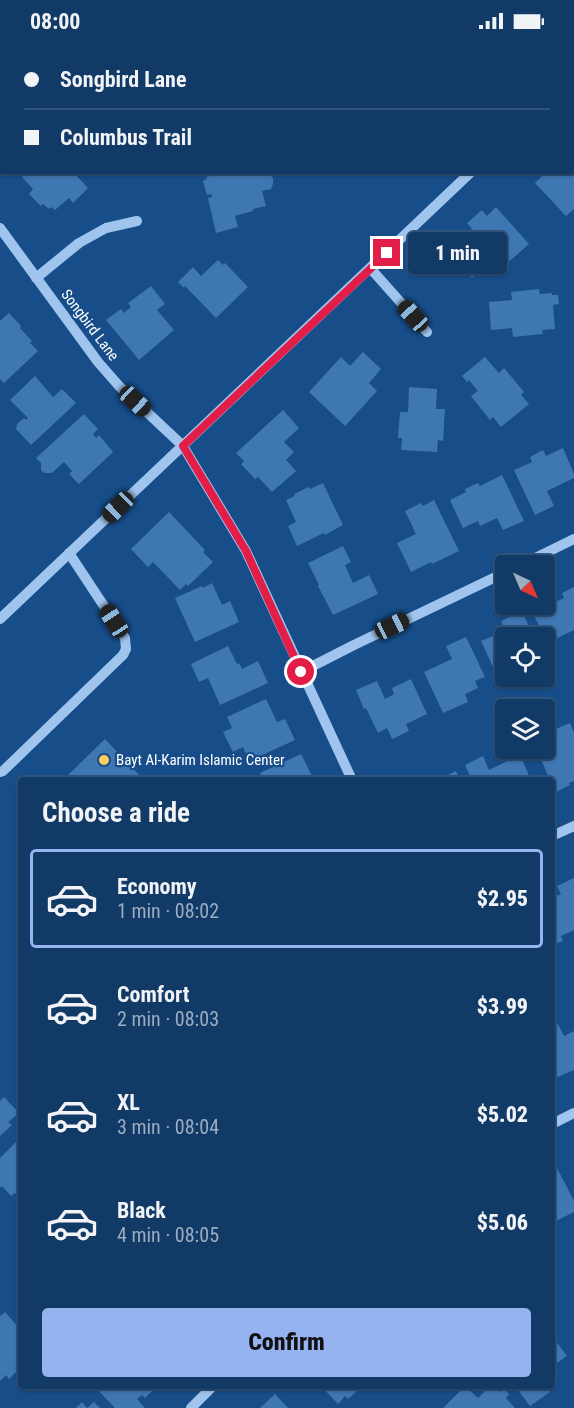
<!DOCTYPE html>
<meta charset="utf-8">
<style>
:root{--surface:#113a67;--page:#1e4570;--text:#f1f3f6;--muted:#9cadc0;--line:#30547b;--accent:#95b2f1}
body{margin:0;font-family:"Roboto Condensed",sans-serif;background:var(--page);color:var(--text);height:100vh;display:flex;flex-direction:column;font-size:22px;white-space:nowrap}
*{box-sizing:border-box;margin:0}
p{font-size:20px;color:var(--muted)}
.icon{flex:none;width:33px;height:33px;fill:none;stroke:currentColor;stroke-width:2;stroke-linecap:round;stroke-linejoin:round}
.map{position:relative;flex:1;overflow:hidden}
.drawer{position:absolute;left:18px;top:735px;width:537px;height:612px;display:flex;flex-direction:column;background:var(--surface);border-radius:6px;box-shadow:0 2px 4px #0004,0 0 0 2px var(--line)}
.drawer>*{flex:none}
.guide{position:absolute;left:0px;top:0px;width:574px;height:132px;box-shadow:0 2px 4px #0004,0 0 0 2px var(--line);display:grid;align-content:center;height:132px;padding:0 24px;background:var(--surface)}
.needle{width:39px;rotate:136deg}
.tools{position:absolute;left:495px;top:513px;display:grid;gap:12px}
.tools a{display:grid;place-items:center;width:60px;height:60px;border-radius:6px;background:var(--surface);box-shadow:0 2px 4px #0004,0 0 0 2px var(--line);font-size:30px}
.end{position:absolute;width:27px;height:27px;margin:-14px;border:8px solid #e11d48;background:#fff;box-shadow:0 0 0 3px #fff}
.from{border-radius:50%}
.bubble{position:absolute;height:42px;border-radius:6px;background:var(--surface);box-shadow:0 2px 4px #0004,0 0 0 2px var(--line);font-size:20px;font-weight:800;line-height:42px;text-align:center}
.car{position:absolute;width:18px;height:36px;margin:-18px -9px;border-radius:8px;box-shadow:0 0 4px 2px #0007;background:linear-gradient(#222 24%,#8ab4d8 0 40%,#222 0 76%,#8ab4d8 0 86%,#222 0)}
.guide b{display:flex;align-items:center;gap:21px;height:57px;font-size:22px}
.guide b+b{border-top:2px solid var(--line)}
.guide i{width:15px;height:15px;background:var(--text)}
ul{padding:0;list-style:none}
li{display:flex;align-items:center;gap:18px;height:99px;margin:0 12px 9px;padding:0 12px;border:3px solid transparent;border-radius:6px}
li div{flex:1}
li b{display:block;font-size:22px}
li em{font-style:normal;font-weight:800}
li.selected{border-color:var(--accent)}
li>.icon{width:54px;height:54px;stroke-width:1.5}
h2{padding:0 24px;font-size:27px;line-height:72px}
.primary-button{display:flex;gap:12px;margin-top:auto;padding:12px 24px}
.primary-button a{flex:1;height:69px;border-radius:6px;background:var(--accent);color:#111;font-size:24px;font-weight:800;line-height:69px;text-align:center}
.status{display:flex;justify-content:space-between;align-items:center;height:42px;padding:0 30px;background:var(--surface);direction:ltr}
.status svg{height:16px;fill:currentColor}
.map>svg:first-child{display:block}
.building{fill:#3f77b2}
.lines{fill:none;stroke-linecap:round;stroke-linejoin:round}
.minor{stroke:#9fc5ee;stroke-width:10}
.route{stroke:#e11d48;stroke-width:8}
.poi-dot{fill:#ffcb5c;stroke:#174d89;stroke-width:2}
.labels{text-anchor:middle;stroke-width:4.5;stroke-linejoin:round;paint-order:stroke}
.street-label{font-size:15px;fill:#fff;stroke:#174d89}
.poi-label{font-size:15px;fill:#fff;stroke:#174d89;text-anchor:start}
</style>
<div class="status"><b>08:00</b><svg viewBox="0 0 49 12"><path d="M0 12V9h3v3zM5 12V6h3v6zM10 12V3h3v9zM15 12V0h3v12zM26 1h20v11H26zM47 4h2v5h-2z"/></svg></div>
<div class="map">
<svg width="574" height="1366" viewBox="0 0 574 1366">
<rect width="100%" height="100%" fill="#174d89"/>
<path class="building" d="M27,130H73L88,146L73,161L69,156L55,168L51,165L49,167L43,162L41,164L29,152L33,147L22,135Z
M224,130H268L273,136V142L271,147L262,149L266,164L253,167V169L235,174L238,185L216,191L208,156L212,155L211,152L207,153L203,139L207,137L206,135Z
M546,130H574V167L566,174L535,141Z
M496,165L529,202L494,233L486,224L472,236L456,217L471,205L463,196L472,187L467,181L482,168L487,174Z
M218,218L223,223L225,221L248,245L216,276L185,244L184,246L178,240L193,225L201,234Z
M151,244L165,262L157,268L174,288L139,318L106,278L121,267L124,271L131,265L128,261Z
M539,247L540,252L552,251V253H558L559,262L553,263L555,287L542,288L543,292L513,295L512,286L491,288L489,260L512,258L511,250Z
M9,271L21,284L20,286L32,299L30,301L38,309L4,341L0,337V279Z
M363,310L381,327L369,341L377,349L345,384L309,350L341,315L350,324Z
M485,315L499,331L504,326L524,350L521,353L529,362L501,385L493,375L490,378L471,354L478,349L469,338L467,340L462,334Z
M35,334L53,355L62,347L76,361L31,403L16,387L17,382L24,376L26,378L28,376L10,358Z
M409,345L437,347L436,367H445L443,399L438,398L437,410L401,408L402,396H398L400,370H408Z
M283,368L299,386L284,400L294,410L286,418L296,429L272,450L258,435L255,437L241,422L244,419L236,411Z
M84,372L98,387L93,392L96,396L99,393L113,410L79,442L69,432L72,429L64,420L52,431H44L41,428V421L36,416Z
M563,406L574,432V436L547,449L554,464L535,473L514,428L532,420L530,415L543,408L546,414Z
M502,433L524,479L503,488L497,476L480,484L478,479L463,486L450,458L466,450L465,447L478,441L480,444Z
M323,441L343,483L325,493L324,491L297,504L288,484L296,480L286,458L295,454L294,452L309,445L310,447Z
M434,458L459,509L432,522L431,520L411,530L397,501L416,492L405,469L421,461L423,464Z
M169,470L205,508L203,510L213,520L188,544L186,542L180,548L153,520L148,525L131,507Z
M343,504L351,520L345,523L353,541L369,533L378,552L333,573L318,544L319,543L308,521Z
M212,541L222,563L230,559L239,580L195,600L175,556L202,544L203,546Z
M574,545V588L547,601L530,565L535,562H544V558L550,555L553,561L564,556L562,551Z
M522,569L534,596H508L501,579Z
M498,592L500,598L506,595V635L499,638L481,599Z
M466,595L485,635L475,639L478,646L465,652L468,660L443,671L424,630L452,617L446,604Z
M228,604L237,622L239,621L242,627L258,619L268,641L220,663L208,636L199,640L191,622Z
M411,637L427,672L406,682L409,689L392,697L387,686L378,691L366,666L364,667L356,648L377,639L385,657L394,652L392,646Z
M266,657L277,680L285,677L295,698L249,719L243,705L233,710L223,690L232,686L227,675Z
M570,681L574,691V739L569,741L570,743L556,750L552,738H550L536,706H544V692Z
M105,697L144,738H63Z
M301,712L314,738H263L260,731Z
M520,713L531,738H472L465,723L483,714L489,728Z
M456,729L460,738H437Z
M574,836V888L561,894L563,899L552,903V856L561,852L557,844Z
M558,982L564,994L574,989V1028L553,1037L552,1034V985Z
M4,1055L19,1071L8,1080L12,1083L0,1094V1059Z
M17,1099L21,1103V1158L15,1151L11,1154L2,1144L0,1146V1116Z
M556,1124L574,1159V1170L552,1181V1126Z
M5,1270L21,1288V1319L15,1324L19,1327L9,1337L6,1333L0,1339V1274Z
M552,1294L567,1314L554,1323L558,1327L552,1331Z
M94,1344H157L145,1356L142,1353L137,1357L145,1366H115Z
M321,1344H354L358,1348L348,1357L345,1354L338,1362Z
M465,1344L478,1356L490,1344H494L500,1350L504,1346L509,1352L506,1356L515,1366H443Z
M515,1344H546L550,1350L530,1364Z
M275,1352L288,1366H260Z
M82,1360L87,1366L94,1360L100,1366H76Z"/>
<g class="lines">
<path class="minor" d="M573,34L574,33
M573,49L574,51
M0,186L98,320L119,344L183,404L246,509L352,738
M371,227L427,290
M36,236L79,201L106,186L137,179
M519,524L574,497
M0,577L471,130
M301,630L354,603L506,530
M0,730L3,729L123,613L126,607L125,596L69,511
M552,794L574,784
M552,1082L574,1071
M191,1366L213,1344"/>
</g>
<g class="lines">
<path class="route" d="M301,630L246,509L183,404L387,211"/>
</g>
<circle class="poi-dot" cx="104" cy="718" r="6"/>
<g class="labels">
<g class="street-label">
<text transform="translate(90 283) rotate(53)" y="5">Songbird Lane</text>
</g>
<g class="poi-label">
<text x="116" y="723">Bayt Al-Karim Islamic Center</text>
</g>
</g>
</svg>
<div class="tools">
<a><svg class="needle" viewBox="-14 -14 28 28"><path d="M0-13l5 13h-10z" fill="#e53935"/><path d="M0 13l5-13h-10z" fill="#9cadc0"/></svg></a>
<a><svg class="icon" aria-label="locate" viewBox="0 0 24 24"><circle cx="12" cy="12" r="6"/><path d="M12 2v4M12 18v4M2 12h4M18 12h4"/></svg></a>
<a><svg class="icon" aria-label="layers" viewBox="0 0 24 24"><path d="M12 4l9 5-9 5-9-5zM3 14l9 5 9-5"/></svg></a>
</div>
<i class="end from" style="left:301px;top:630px"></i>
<i class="end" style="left:387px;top:211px"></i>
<div class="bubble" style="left:408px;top:190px;width:99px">1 min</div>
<i class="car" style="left:413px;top:274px;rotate:318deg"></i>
<i class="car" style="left:135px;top:359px;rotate:133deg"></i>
<i class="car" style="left:118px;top:465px;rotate:226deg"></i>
<i class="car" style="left:114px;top:579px;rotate:327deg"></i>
<i class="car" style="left:392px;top:584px;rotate:65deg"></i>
<div class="guide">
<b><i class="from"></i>Songbird Lane</b>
<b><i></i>Columbus Trail</b>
</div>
<section class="drawer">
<h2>Choose a ride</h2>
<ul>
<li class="selected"><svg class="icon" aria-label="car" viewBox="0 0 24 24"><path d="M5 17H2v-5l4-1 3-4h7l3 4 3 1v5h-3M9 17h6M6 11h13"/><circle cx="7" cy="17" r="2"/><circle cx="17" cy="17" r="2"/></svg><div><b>Economy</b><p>1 min · 08:02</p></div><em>$2.95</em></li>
<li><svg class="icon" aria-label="car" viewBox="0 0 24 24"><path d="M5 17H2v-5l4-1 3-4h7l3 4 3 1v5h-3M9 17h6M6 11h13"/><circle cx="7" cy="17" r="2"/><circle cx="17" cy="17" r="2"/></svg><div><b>Comfort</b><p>2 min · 08:03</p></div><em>$3.99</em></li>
<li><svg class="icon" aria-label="car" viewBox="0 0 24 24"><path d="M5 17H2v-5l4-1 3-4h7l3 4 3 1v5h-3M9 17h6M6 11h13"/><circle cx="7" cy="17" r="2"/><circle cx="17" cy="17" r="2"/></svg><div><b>XL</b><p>3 min · 08:04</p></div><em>$5.02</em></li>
<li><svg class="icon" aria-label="car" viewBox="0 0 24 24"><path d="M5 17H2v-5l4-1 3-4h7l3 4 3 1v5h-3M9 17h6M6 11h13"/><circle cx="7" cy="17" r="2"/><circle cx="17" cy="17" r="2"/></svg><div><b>Black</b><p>4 min · 08:05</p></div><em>$5.06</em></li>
</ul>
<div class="primary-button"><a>Confirm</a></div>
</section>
</div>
